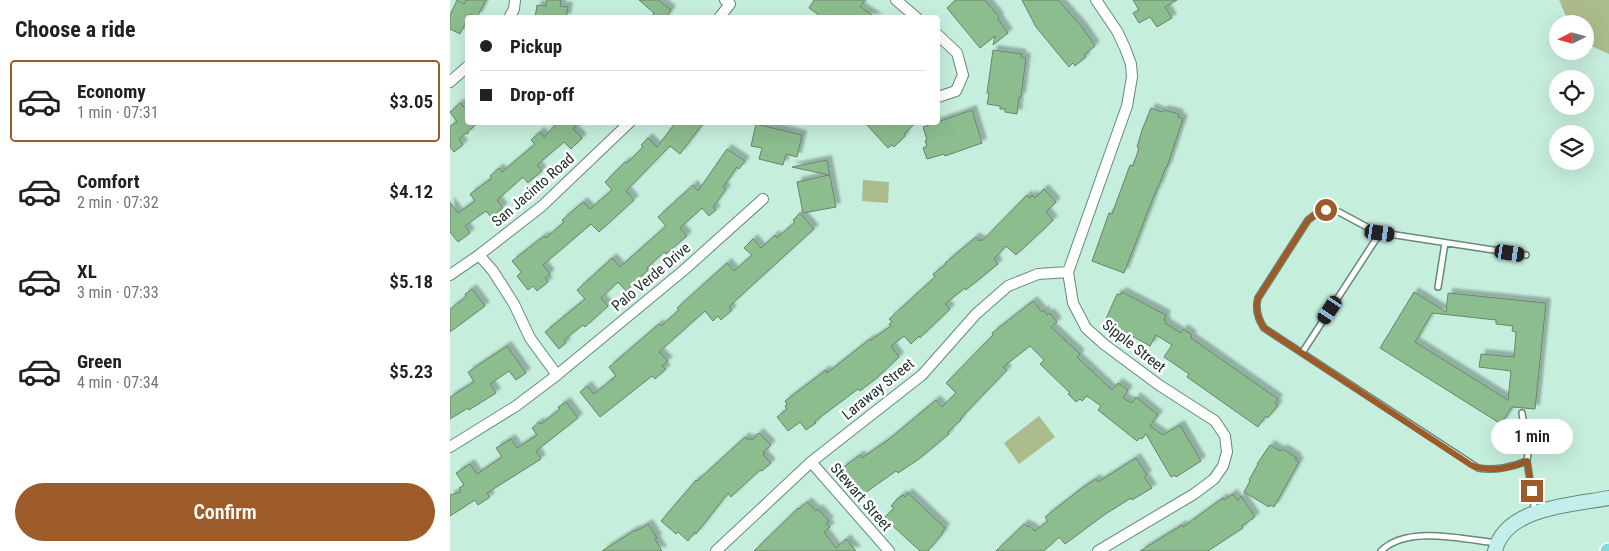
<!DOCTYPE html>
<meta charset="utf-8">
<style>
:root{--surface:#fff;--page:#f6f6f6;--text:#202124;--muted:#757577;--line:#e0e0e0;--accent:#9e5b2a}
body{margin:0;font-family:"Roboto Condensed",sans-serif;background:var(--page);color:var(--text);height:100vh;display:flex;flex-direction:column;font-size:19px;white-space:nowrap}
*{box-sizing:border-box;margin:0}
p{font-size:16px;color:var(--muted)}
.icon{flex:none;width:28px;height:28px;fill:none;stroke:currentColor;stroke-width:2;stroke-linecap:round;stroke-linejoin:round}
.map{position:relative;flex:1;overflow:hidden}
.details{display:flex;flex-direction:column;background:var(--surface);width:450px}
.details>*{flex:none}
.top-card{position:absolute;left:15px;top:15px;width:475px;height:110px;border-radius:5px;box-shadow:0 5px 20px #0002;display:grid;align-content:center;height:110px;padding:0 15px;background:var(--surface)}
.needle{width:32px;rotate:264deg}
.fabs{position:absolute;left:1099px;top:15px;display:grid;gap:10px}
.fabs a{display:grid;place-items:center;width:45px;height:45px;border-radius:50%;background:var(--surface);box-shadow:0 5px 20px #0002;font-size:25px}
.end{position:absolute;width:22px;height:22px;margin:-11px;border:6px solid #9e5b2a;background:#fff;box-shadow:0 0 0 2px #fff}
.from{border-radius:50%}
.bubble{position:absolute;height:35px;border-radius:18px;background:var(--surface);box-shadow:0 5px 20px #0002;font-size:16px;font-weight:600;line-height:35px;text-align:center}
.car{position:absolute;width:15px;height:30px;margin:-15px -8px;border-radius:6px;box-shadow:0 0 4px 1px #0007;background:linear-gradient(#222 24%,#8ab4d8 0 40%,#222 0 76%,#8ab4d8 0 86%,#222 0)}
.top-card b{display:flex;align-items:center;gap:18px;height:48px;font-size:19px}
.top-card b+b{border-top:1px solid var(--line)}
.top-card i{width:12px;height:12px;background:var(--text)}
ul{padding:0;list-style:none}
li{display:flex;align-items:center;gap:15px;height:82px;margin:0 10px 8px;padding:0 5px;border:2px solid transparent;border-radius:5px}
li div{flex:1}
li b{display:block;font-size:19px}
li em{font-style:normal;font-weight:600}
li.current{border-color:var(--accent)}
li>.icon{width:45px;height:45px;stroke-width:1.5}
h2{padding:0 15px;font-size:22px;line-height:60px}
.cta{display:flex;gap:10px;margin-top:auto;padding:10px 15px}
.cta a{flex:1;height:58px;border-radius:30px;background:var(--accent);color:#fff;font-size:20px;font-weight:600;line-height:58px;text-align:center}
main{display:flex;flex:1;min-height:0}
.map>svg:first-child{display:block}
.green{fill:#acbb8c}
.building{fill:#8cbd8e;stroke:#6a836a;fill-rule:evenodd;filter:url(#shadow)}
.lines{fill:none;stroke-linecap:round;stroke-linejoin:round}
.lane-casing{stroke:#658a7b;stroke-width:8}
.street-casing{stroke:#658a7b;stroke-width:12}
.secondary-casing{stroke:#658a7b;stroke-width:16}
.primary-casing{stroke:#fff;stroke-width:18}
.lane{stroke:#fff;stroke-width:5}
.street{stroke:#fff;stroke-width:10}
.secondary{stroke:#c2eeec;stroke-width:14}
.primary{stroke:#84ddda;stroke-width:15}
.route{stroke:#9e5b2a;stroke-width:6}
.labels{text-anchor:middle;stroke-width:5;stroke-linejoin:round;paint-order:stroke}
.street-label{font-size:15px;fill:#21302a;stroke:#fff}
</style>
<main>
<section class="details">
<h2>Choose a ride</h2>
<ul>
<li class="current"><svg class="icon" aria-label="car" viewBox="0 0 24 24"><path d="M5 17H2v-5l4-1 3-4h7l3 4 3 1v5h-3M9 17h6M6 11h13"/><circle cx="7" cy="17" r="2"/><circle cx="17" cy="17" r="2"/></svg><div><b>Economy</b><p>1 min · 07:31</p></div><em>$3.05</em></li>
<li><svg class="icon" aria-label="car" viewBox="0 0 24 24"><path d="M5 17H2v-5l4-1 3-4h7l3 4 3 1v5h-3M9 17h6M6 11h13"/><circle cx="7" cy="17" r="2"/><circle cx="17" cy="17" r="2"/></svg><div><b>Comfort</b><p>2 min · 07:32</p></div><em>$4.12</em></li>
<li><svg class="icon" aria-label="car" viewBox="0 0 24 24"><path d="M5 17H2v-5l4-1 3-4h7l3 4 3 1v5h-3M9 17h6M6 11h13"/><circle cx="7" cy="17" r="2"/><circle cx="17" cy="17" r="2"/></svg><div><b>XL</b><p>3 min · 07:33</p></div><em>$5.18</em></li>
<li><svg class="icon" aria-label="car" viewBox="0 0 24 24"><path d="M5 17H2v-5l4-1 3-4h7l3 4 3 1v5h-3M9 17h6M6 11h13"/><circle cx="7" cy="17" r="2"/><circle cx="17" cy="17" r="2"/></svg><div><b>Green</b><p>4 min · 07:34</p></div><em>$5.23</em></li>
</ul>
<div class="cta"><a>Confirm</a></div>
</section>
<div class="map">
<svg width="1159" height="551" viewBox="0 0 1159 551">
<defs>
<filter id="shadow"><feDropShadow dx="4.5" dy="-4.5" stdDeviation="1" flood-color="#0004"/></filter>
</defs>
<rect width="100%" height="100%" fill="#c6eedd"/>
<path class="green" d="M1109,0H1159V54L1137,44L1135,41V24H1122L1115,14Z
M413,180L439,182L438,203L412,201Z
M589,416L605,437L569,464L554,443Z"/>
<path class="building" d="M7,0L14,4L16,0H36L27,17L20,14L10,34L0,29V15Z
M97,0H111L110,6L118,7L116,18H85L87,5L96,6Z
M189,0H208L221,10L216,18H200L204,13Z
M364,0H415L410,7L427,18H373L359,8Z
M506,0H535L549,17L548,19L558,33L543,45L545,36L530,48L497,8Z
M572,0H608L632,27L645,46L634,55L636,57L625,66L623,63L619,67L586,27Z
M683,0H727L715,7L722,18L707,27L700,17L689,23L683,13L689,10Z
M543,50L572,54L571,57L576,58L571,97H569L567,114L555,112V109H550V106L537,104L539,94L537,93Z
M10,103L18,111V122H28L18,132V134L16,133L9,139L13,145L4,152L0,147V126L7,122L0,112Z
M701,108L712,112L714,110L729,114L728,117L733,119L717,167H716L708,188H707L674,273L642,261L659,213L662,214L680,165L683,166L689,148L687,147L692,130Z
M522,110L532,143L495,156L494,154L477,159L473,148L477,146L475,141L477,140L473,127Z
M108,122H129L123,129L132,138L121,149L114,142L87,165L92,171L78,183L73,177L47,200L53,208L41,217L36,211L15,226L20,233L8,242L0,232V202L8,213L25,201L20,194L42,178L40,176L49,168L52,172L85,144L81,140L90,132L94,137Z
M226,122H254L230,154L220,146L176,191L184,200L149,232L141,224L93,265L100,274L95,278L98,282L87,291L83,286L78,290L67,276L71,272L62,261L94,236L96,238L114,222L112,220L133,202L140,209L162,190L155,182L175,162L177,163L193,147L191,145L198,138L207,147Z
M414,122H466L454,134L455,136L444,147L442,145L438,148Z
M306,124L352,135L347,157L336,154L333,165L309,159L312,148L301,146Z
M277,149L295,161L289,169L287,167L273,187L276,189L263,207L266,210L259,216L252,208L230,228L237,236L216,254L214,252L197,268L198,270L176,291L168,282L151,298L158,306L135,327L133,325L114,340L116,343L109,349L95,332L135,299L127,290L162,258L170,267L216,226L208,217L243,185L248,191Z
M377,160L386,207L353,213L347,182L379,175L342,167Z
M594,189L606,202L596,212L603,220L595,228L566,255L556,246L544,259L548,264L516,290L515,288L495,304L500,309L470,338L469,336L461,344L454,336L441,346L449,357L428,377L410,391L408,389L364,422L366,423L356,430L350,422L338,431L327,417L337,409L335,406L337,404L335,401L376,370L377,373L420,339L421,340L441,326L439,324L442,322L439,319L485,277L483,274L496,264L495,263L526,237L529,241L531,239L532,241L577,195L580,198L582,195L585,198Z
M350,213L364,229L284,302L279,307L282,310L271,320L268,316L263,321L255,311L209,352L218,361L212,366L216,369L205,379L202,376L150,417L130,392L137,386L144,394L166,376L159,367L209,324L211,326L229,310L227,308L277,263L284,271L302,255L294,248L303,239L311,248L325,235L327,238L345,222L343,220Z
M22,289L35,306L0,332V309L16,297L15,294Z
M672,292L716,315L714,320L716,321L715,323L731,333L733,329L742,335L741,338L828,399L825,403L828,405L818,418L816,416L808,427L737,377L739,374L714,357L722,345L706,335L700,346L655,321L667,294L670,295Z
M964,292L996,312L998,293L1096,303L1085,409L1062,407L1051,424L930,348ZM982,313L1046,320V324L1063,326L1062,331L1066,332L1064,357L1031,354L1029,367L1061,371L1058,400L965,342Z
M583,301L592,312L594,310L597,315L600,313L607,322L601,327L630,354L627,357L662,390L668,383L678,390L673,398L682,403L686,397L708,415L700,426L713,435L730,425L751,461L726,477L725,475L721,477L696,434L692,439L690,438L687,441L648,410L651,406L637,396L632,401L630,399L626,402L618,394L620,393L590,364L594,360L580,346L553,367L557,370L510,419L511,420L498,432L499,434L486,445L469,459L448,473L446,471L412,495L409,491L406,493L397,481L400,479L392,468L410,455L412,458L438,440L486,400L492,407L506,393L496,383L543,335L542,333Z
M57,346L76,373L66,380L59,371L40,384L46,393L19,410L18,408L0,419V397L24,382L18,372Z
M116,402L128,418L86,451L91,459L37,493L40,497L28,505L25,500L0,516V495L11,492L9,488L14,485L6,473L20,464L27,474L52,457L46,448L61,439L67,448L87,435L82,428L89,422L91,424L110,409L108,407Z
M309,433L321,445L313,452L315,453L313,455L321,463L312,471L310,470L281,497L278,493L246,534L245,532L238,541L228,532L226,534L211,521L246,480L247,481L295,437L298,440L300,438L302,440Z
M820,445L830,451L833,449L847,458L845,459L849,462L824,507L820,505L819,507L794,492L800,481L799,480L808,464H807Z
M686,458L697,475L694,477L702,488L682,500L681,498L654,515L615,544L609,537L594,551H546L574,524L578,527L579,526L585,531L598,521L595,517L632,488L646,479L648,482Z
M458,493L495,528L492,532L493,533L478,551H470L434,518L444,508L441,506L447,499L453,495L455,497Z
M783,494L788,501L791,496L805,517L792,526L793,528L758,551H690L732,525L733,527L773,498L774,500Z
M357,502L366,511L368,509L379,521L376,523L380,527L374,532L386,548L396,539L406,551H304L348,508L349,509Z
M198,524L207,538L205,539L212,551H152L185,530L186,531Z"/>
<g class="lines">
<g class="lane-casing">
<path id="lane" d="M988,287L995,243
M852,353L930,233
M1072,413L1078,453L1077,461C1063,467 1044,471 1028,468L814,328C808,319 805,309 808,298L858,220L870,211L876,210L889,212L926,232L1076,255
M1077,461L1085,512
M931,551C957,525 1012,539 1047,543"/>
</g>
<g class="street-casing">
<path id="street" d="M446,0L467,18
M646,0L667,31L675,48L681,64L682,77L677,106L618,272L623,303L636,328L655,345L709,385L765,421L775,436L777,452L773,466L764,479L744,494L648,551
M59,18L64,9L65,0
M269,18L280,4L275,0
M488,35L507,53L513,75L506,91L488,97
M0,82L18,66
M29,255L43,271L64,304L80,338L107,375
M0,275L29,255L92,206L180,122
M0,447L66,406L107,375L234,270L313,199
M361,462L439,551
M266,551L361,462L472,375L526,314L558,286L588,274L618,272"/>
</g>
<g class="secondary-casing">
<path id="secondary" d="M1045,551C1055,507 1122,505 1159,498"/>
</g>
<g class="primary-casing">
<path id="primary" d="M1158,551H1159"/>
</g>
<use href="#lane" class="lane"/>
<use href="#street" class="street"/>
<use href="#secondary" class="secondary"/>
<use href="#primary" class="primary"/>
</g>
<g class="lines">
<path class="route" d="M876,210L870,211L858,220L808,298C805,309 808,319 814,328L1021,465C1038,473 1061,468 1077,461L1082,491"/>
</g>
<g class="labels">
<g class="street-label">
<text transform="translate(83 190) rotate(-41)" y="5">San Jacinto Road</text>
<text transform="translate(201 277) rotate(-40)" y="5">Palo Verde Drive</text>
<text transform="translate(684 346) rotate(38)" y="5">Sipple Street</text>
<text transform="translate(428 389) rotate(-39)" y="5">Laraway Street</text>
<text transform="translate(411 497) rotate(49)" y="5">Stewart Street</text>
</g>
</g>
</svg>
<div class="fabs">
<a><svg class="needle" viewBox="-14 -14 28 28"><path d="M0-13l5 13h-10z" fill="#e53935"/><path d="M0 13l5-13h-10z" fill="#757577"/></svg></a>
<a><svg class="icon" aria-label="locate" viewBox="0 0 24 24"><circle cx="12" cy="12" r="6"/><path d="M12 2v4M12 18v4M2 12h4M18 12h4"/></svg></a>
<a><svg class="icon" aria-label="layers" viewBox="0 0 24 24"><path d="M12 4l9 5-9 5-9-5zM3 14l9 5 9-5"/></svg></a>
</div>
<i class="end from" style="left:876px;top:210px"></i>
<i class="end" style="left:1082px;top:491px"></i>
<div class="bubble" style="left:1041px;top:419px;width:82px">1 min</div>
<i class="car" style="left:930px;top:233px;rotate:98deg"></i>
<i class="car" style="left:1060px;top:253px;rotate:99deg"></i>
<i class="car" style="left:880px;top:310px;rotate:214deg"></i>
<div class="top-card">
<b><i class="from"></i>Pickup</b>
<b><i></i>Drop-off</b>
</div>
</div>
</main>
